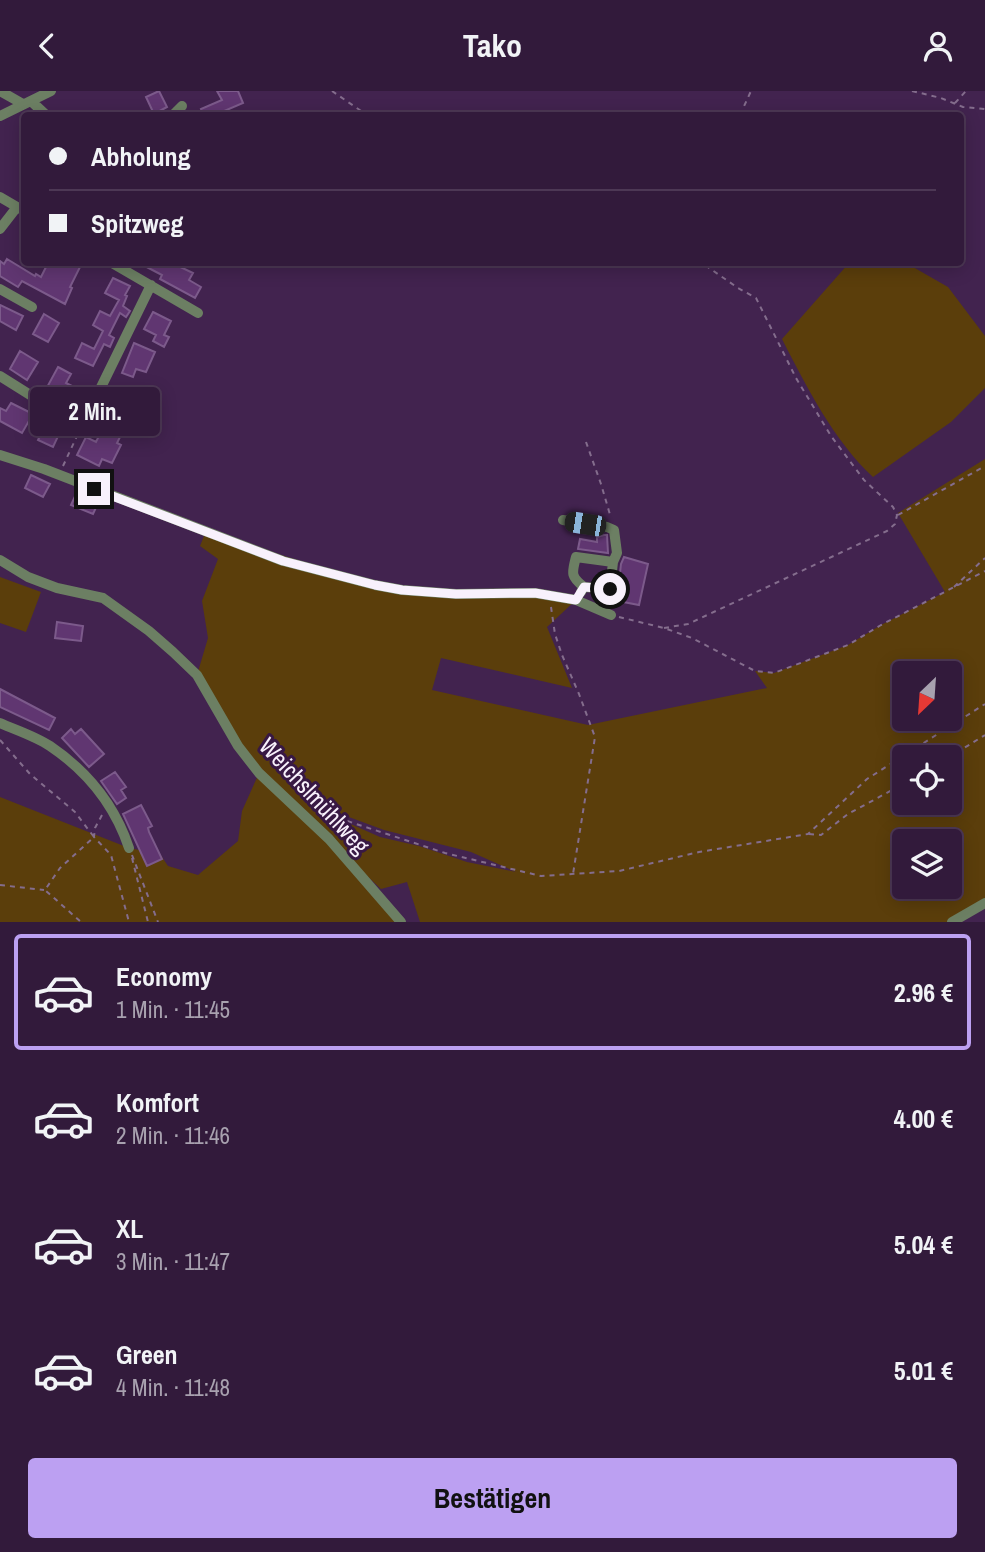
<!DOCTYPE html>
<html lang="de">
<meta charset="utf-8">
<style>
:root{--surface:#321a3b;--page:#3d2746;--text:#f1f3f6;--muted:#a8a1af;--line:#4d3855;--accent:#bca0f2}
body{margin:0;font-family:"Archivo Narrow",sans-serif;background:var(--page);color:var(--text);height:100vh;display:flex;flex-direction:column;font-size:26px;white-space:nowrap}
*{box-sizing:border-box;margin:0}
p{font-size:23px;color:var(--muted)}
.icon{flex:none;width:38px;height:38px;fill:none;stroke:currentColor;stroke-width:2;stroke-linecap:round;stroke-linejoin:round}
.map{position:relative;height:831px;overflow:hidden}
.sheet{display:flex;flex-direction:column;background:var(--surface);flex:1}
.sheet>*{flex:none}
.top-card{position:absolute;left:21px;top:21px;width:943px;height:154px;border-radius:7px;box-shadow:0 4px 18px #0003,0 0 0 2px var(--line);display:grid;align-content:center;height:154px;padding:0 28px;background:var(--surface)}
.needle{width:46px;rotate:205deg}
.tools{position:absolute;left:892px;top:570px;display:grid;gap:14px}
.tools a{display:grid;place-items:center;width:70px;height:70px;border-radius:7px;background:var(--surface);box-shadow:0 4px 18px #0003,0 0 0 2px var(--line);font-size:35px}
.end{position:absolute;width:32px;height:32px;margin:-16px;border:9px solid #f8f1fc;background:#111;box-shadow:0 0 0 4px #111}
.from{border-radius:50%}
.bubble{position:absolute;height:49px;border-radius:7px;background:var(--surface);box-shadow:0 4px 18px #0003,0 0 0 2px var(--line);font-size:23px;font-weight:700;line-height:49px;text-align:center}
.car{position:absolute;width:21px;height:42px;margin:-21px -10px;border-radius:9px;box-shadow:0 0 5px 2px #0007;background:linear-gradient(#222 24%,#8ab4d8 0 40%,#222 0 76%,#8ab4d8 0 86%,#222 0)}
.top-card b{display:flex;align-items:center;gap:24px;height:66px;font-size:26px}
.top-card b+b{border-top:2px solid var(--line)}
.top-card i{width:18px;height:18px;background:var(--text)}
ul{padding:12px 0 0;list-style:none}
li{display:flex;align-items:center;gap:21px;height:116px;margin:0 14px 10px;padding:0 14px;border:4px solid transparent;border-radius:7px}
li div{flex:1}
li b{display:block;font-size:26px}
li em{font-style:normal;font-weight:700}
li.on{border-color:var(--accent)}
li>.icon{width:63px;height:63px;stroke-width:1.5}
.primary-button{display:flex;gap:14px;margin-top:auto;padding:14px 28px}
.primary-button a{flex:1;height:80px;border-radius:7px;background:var(--accent);color:#111;font-size:28px;font-weight:700;line-height:80px;text-align:center}
header{display:flex;justify-content:space-between;align-items:center;height:91px;padding:0 28px;background:var(--surface);font-size:32px;font-weight:700}
.map>svg:first-child{display:block}
.green{fill:#5b3e0b;fill-rule:evenodd}
.building{fill:#603671;stroke:#7c5a8b;stroke-width:2}
.lines{fill:none;stroke-linecap:round;stroke-linejoin:round}
.path{stroke:#846d8d;stroke-width:2;stroke-dasharray:5 5;stroke-linecap:butt}
.minor{stroke:#6c7f63;stroke-width:10}
.route{stroke:#f8f1fc;stroke-width:9}
.labels{text-anchor:middle;stroke-width:6;stroke-linejoin:round;paint-order:stroke}
.street-label{font-size:24px;fill:#f8f1fc;stroke:#381844}
</style>
<header><svg class="icon" aria-label="back" viewBox="0 0 24 24"><path d="M15 5l-7 7 7 7"/></svg>Tako<svg class="icon" aria-label="person" viewBox="0 0 24 24"><circle cx="12" cy="8" r="4"/><path d="M4 21q1-7 8-7t8 7"/></svg></header>
<div class="map">
<svg width="985" height="831" viewBox="0 0 985 831">
<rect width="100%" height="100%" fill="#42234f"/>
<path class="green" d="M849,172H906L948,196L985,245V297L951,331L873,386C834,350 806,295 782,248Z
M985,368V812L952,831H420L407,791L381,798L335,755L401,831H0V706L129,757L160,763L168,775L198,784L238,750L242,720L259,682L197,584L208,547L202,510L218,468L200,455L206,440L375,494L576,509L547,536L572,597L441,567L432,599L588,634L767,597L755,580L774,582L848,554L881,534L945,501L898,422ZM905,583H950V628H905ZM905,667H950V712H905ZM330,719L384,739L471,761L516,781L467,771L419,755L380,746L353,734L331,729L329,739ZM905,751H950V796H905Z
M0,486L41,501L26,541L0,532Z"/>
<path class="building" d="M159,0L167,16L154,23L146,6Z
M217,0H238L243,12L215,24H204L201,18L222,9Z
M7,168L35,185L36,183L41,186L48,172H82L70,196L72,197L65,213L22,190L18,196L0,185V170L4,173Z
M139,172H172L193,182L189,189L201,196L195,207L160,188L162,184Z
M113,187L130,195L125,204L127,205L123,215L130,220L126,226L120,222L109,244L114,247L110,256L104,253L93,275L75,267L82,252L94,258L103,240L93,234L100,220L110,225L119,209L105,202Z
M0,214L23,225L16,239L0,230Z
M153,221L171,230L164,244L169,246L164,256L153,250L156,244L144,238Z
M44,223L59,232L48,251L33,243Z
M134,252L155,261L146,281L136,278L133,286L122,282Z
M20,260L38,271L27,289L10,278Z
M58,276L71,283L66,292L76,297L68,312L45,300Z
M11,312L33,323L22,342L0,330V317L6,320Z
M108,318L117,323L112,332L124,338L117,352L121,354L112,372L102,368L99,375L77,364L86,346L96,351L104,335L101,334Z
M45,334L60,341L53,356L38,349Z
M31,384L50,393L43,406L25,397Z
M77,401L99,410L93,423L71,414Z
M604,444H607L608,462L578,458L580,448L597,451V446Z
M624,466L648,473L639,514L613,509L618,500L621,473Z
M57,531L83,535L81,550L55,547Z
M0,598L55,627L49,639L0,616Z
M71,638L75,643L81,638L104,663L89,676L62,647Z
M115,681L126,696L121,699L126,707L117,713L101,690Z
M141,714L152,735L148,737L149,741L162,768L147,775L123,723Z"/>
<g class="lines">
<path class="path" d="M332,0L367,24
M912,0L941,7L963,16L985,18
M955,12L966,0
M549,24L551,18
M740,24L751,0
M586,351L601,393L611,427
M63,375L77,345
M898,424L985,375
M954,496L985,467
M551,516L555,543L562,564L579,603L595,646L573,783
M619,526L664,537L692,547L755,580L774,582L848,554L881,534L985,480
M664,537L688,533L887,440L895,433L897,424L893,416L864,389L831,345L796,287L756,207L738,197L702,172
M0,649L30,683L75,721L94,746L60,777L45,799L81,831
M948,667L985,644
M102,724L95,737L94,746L111,764L129,831
M318,724L341,728L445,762L541,785L619,780L699,761L808,743L867,688L985,613
M809,743L821,744L848,723L905,692
M132,764L158,831
M132,767L148,831
M0,794L44,799"/>
<path class="minor" d="M0,0L23,13
M31,10L46,24
M173,24L182,15
M0,25L51,0
M0,106L24,120
M0,138L17,116
M112,172L198,222
M0,198L32,216
M0,285L78,334L84,331L151,194
M0,364L44,378L283,470L375,494L402,499L456,503L535,502L576,509L611,524
M563,429L607,436L614,439L617,462L613,471L610,498L584,496
M0,469L28,486L57,497L103,507L149,540L173,561L197,584L238,655L259,682L329,748L401,831
M581,501L584,496C570,485 572,482 576,466L613,471
M0,632C16,639 35,645 50,655C87,680 115,715 129,757
M952,831L985,812"/>
</g>
<g class="lines">
<path class="route" d="M94,398L283,470L375,494L402,499L456,503L535,502L576,509L584,496L610,498"/>
</g>
<g class="labels">
<g class="street-label">
<text transform="translate(314 705) rotate(47)" y="8">Weichslmühlweg</text>
</g>
</g>
</svg>
<div class="tools">
<a><svg class="needle" viewBox="-14 -14 28 28"><path d="M0-13l5 13h-10z" fill="#e53935"/><path d="M0 13l5-13h-10z" fill="#a8a1af"/></svg></a>
<a><svg class="icon" aria-label="locate" viewBox="0 0 24 24"><circle cx="12" cy="12" r="6"/><path d="M12 2v4M12 18v4M2 12h4M18 12h4"/></svg></a>
<a><svg class="icon" aria-label="layers" viewBox="0 0 24 24"><path d="M12 4l9 5-9 5-9-5zM3 14l9 5 9-5"/></svg></a>
</div>
<i class="end from" style="left:610px;top:498px"></i>
<i class="end" style="left:94px;top:398px"></i>
<div class="bubble" style="left:30px;top:296px;width:130px">2 Min.</div>
<i class="car" style="left:585px;top:433px;rotate:279deg"></i>
<div class="top-card">
<b><i class="from"></i>Abholung</b>
<b><i></i>Spitzweg</b>
</div>
</div>
<section class="sheet">
<ul>
<li class="on"><svg class="icon" aria-label="car" viewBox="0 0 24 24"><path d="M5 17H2v-5l4-1 3-4h7l3 4 3 1v5h-3M9 17h6M6 11h13"/><circle cx="7" cy="17" r="2"/><circle cx="17" cy="17" r="2"/></svg><div><b>Economy</b><p>1 Min. · 11:45</p></div><em>2.96 €</em></li>
<li><svg class="icon" aria-label="car" viewBox="0 0 24 24"><path d="M5 17H2v-5l4-1 3-4h7l3 4 3 1v5h-3M9 17h6M6 11h13"/><circle cx="7" cy="17" r="2"/><circle cx="17" cy="17" r="2"/></svg><div><b>Komfort</b><p>2 Min. · 11:46</p></div><em>4.00 €</em></li>
<li><svg class="icon" aria-label="car" viewBox="0 0 24 24"><path d="M5 17H2v-5l4-1 3-4h7l3 4 3 1v5h-3M9 17h6M6 11h13"/><circle cx="7" cy="17" r="2"/><circle cx="17" cy="17" r="2"/></svg><div><b>XL</b><p>3 Min. · 11:47</p></div><em>5.04 €</em></li>
<li><svg class="icon" aria-label="car" viewBox="0 0 24 24"><path d="M5 17H2v-5l4-1 3-4h7l3 4 3 1v5h-3M9 17h6M6 11h13"/><circle cx="7" cy="17" r="2"/><circle cx="17" cy="17" r="2"/></svg><div><b>Green</b><p>4 Min. · 11:48</p></div><em>5.01 €</em></li>
</ul>
<div class="primary-button"><a>Bestätigen</a></div>
</section>
